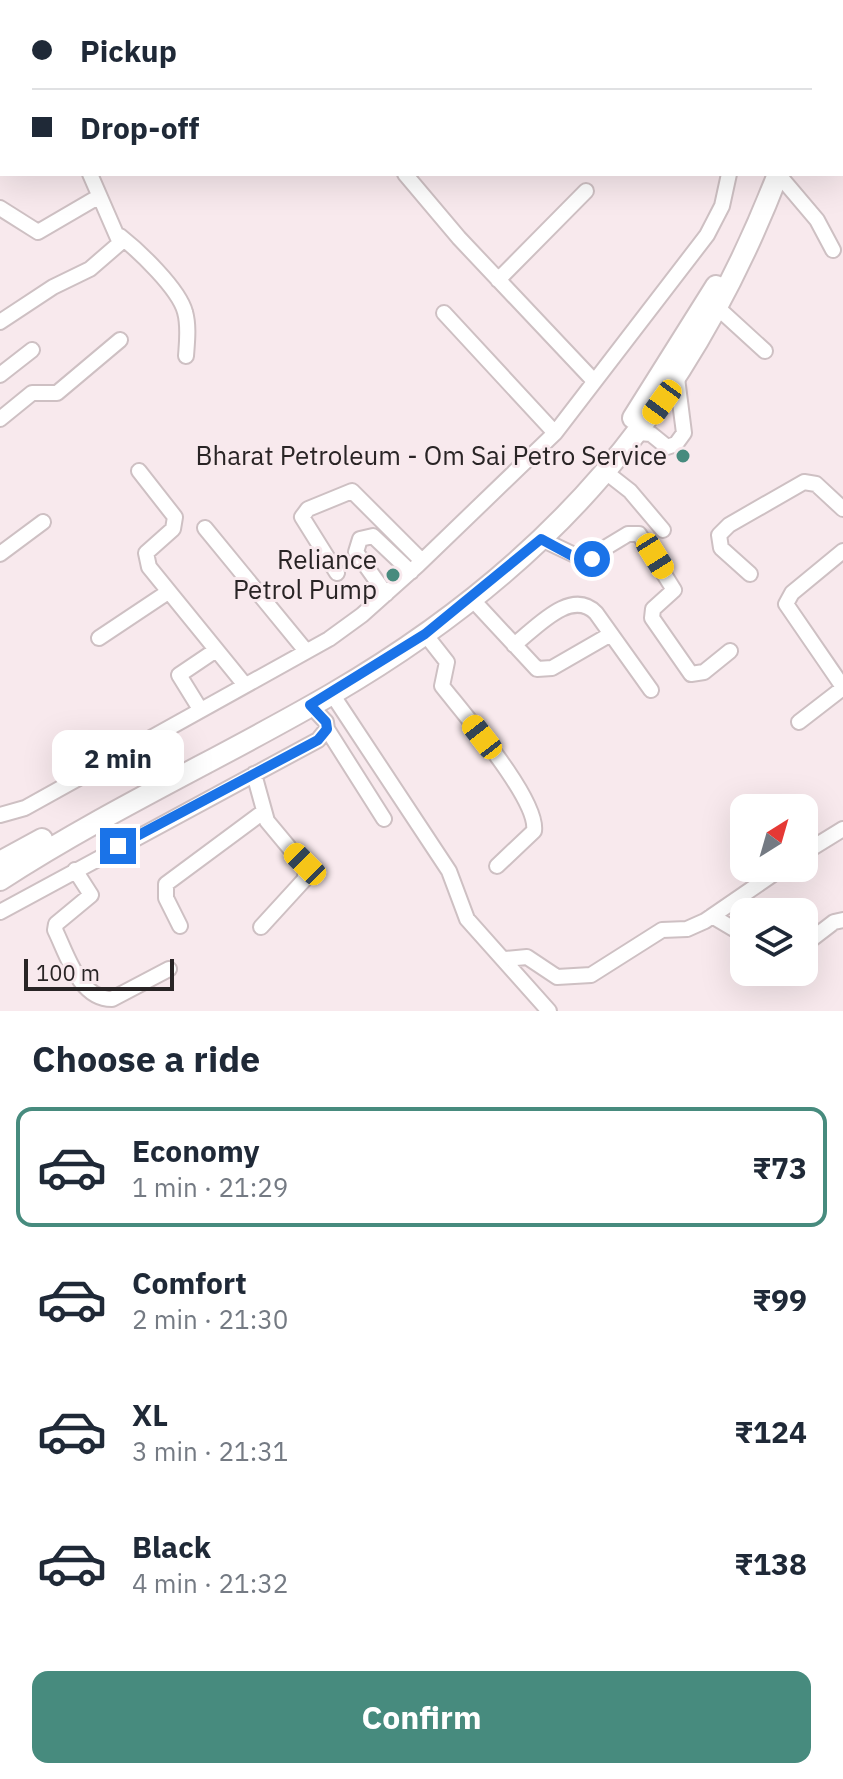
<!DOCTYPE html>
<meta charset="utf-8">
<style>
:root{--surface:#fff;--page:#f2f2f3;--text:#1f2937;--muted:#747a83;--line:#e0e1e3;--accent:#478b7e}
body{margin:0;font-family:"IBM Plex Sans",sans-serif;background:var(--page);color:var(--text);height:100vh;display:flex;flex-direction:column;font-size:30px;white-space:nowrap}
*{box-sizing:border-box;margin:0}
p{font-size:26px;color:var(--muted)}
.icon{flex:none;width:44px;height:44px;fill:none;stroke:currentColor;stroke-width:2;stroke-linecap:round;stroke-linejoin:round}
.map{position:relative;height:1011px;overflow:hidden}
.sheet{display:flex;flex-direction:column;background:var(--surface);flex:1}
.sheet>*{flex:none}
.top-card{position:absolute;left:0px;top:0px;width:844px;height:176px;box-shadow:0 8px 32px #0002;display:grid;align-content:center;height:176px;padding:0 32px;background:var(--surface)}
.needle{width:52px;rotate:37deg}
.controls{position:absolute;left:730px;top:794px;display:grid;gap:16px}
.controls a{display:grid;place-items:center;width:88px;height:88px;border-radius:16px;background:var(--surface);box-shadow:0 8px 32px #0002;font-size:40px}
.scale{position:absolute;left:24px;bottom:20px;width:150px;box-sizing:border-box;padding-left:8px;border:4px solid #292425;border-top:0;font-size:22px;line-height:28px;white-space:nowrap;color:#292425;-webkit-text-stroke:6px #f8e9ed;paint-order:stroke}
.end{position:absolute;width:36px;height:36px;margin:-18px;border:10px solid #1a73e8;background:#fff;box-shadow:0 0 0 4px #fff}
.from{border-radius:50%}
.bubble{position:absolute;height:56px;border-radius:16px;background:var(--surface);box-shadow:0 8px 32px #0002;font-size:26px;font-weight:700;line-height:56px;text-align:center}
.car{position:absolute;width:24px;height:48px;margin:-24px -12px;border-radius:10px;box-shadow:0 0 6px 2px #0007;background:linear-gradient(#f5c518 24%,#345 0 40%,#f5c518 0 76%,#345 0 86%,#f5c518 0)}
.top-card b{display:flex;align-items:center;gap:28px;height:76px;font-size:30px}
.top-card b+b{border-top:2px solid var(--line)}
.top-card i{width:20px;height:20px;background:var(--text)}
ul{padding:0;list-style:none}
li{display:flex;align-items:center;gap:24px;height:120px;margin:0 16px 12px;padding:0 16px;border:4px solid transparent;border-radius:16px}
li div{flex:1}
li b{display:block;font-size:30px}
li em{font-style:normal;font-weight:700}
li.selected{border-color:var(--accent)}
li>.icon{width:72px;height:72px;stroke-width:1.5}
h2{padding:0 32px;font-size:36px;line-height:96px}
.button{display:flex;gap:16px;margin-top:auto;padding:16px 32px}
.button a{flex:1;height:92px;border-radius:16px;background:var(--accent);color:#fff;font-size:32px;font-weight:700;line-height:92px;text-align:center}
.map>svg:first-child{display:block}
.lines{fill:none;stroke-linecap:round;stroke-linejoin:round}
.minor-casing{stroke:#cec0c3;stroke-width:18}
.highway-casing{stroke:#cec0c3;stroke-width:24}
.minor{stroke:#fff;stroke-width:14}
.highway{stroke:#fff;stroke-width:20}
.route{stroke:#1a73e8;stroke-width:10}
.poi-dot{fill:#478b7e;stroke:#f8e9ed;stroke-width:3}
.labels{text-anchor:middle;stroke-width:6;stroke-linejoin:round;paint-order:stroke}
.poi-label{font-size:26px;fill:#292425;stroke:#f8e9ed;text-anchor:end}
</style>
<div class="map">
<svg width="843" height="1011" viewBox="0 0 843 1011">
<rect width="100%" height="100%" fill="#f8e9ed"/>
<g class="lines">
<g class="minor-casing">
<path id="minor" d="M346,0L347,2
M774,0V2
M842,125L843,124
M405,174L459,238L594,381
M778,174L817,220L833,250
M0,208L38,232L98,197
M120,236C139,251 179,289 185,312C189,326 187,342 186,356
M498,280L586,191
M719,309L765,351
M444,313L555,433
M0,322L53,287L90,269L120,243L90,174
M0,375L32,350
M0,419L32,393H57L120,340
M639,433L651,434L667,447L676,444L684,433L677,378
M139,471L175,517L173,529L146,553L149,567L245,685
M607,473L630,491L663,530
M205,528L306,651
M541,539L585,560L628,534H639L674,590L653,609L652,618L691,674L704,672L730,651
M843,551L792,593L786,604L843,687
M0,554L43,522
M337,573L302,517L308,509L352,491L422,561
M750,574L721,548L719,535L729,525L804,482L816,484L843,509
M386,594L356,552L360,539L373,536L411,572
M471,598L537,669L552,668L611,634
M425,634L447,662L442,686C463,713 539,800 534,831L497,866
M99,638L168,592
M514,645C535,629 571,587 596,613L651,690
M332,694L449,871L467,919L549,1011
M200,709L179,675L216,650
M799,722L843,688
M327,729L384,819
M254,774L267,821L307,869L304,880L261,927
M0,815L25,808L329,639L362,615L418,565L555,433L707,235L722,206L729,174
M804,853L843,829
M75,870L91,895L56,924L55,930C67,954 79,999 112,999L169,969
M0,912L318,740L327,729L326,722L310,705
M712,916L744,935
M180,926L166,898V884L263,812
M804,945L834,922L843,920
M505,959L527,957L557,977L591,975L662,930L687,929L705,921L782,868"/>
</g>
<g class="highway-casing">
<path id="highway" d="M806,2L807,0
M633,418L716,286
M0,862L42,839
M0,880C106,811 222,758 332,694C550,567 687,409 778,174"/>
</g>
<use href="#minor" class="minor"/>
<use href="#highway" class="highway"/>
</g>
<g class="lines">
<path class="route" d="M118,846L318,740L327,729L326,722L310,705L425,634L541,539L578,559H592"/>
</g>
<g class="poi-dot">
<circle cx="683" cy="456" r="8"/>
<circle cx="393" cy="575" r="8"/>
</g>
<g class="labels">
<g class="poi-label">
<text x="667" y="465">Bharat Petroleum - Om Sai Petro Service</text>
<text x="377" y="569">Reliance<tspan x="377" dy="30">Petrol Pump</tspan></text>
</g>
</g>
</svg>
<div class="controls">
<a><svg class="needle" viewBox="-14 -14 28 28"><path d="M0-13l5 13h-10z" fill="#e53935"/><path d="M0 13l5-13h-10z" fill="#747a83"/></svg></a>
<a><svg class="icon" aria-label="layers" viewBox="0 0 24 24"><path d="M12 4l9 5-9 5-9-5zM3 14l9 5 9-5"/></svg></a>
</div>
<div class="scale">100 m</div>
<i class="end from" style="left:592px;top:559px"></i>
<i class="end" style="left:118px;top:846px"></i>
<div class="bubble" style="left:52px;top:730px;width:132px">2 min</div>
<i class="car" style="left:662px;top:402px;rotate:216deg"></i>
<i class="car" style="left:655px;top:556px;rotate:148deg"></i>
<i class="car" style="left:482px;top:737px;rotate:322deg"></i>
<i class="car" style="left:305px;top:864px;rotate:315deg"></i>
<div class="top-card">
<b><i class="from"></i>Pickup</b>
<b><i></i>Drop-off</b>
</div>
</div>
<section class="sheet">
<h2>Choose a ride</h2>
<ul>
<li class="selected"><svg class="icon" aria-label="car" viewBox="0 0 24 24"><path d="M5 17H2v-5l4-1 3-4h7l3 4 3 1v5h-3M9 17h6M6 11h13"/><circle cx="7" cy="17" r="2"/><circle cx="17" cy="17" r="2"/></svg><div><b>Economy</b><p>1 min · 21:29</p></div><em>₹73</em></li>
<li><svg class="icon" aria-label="car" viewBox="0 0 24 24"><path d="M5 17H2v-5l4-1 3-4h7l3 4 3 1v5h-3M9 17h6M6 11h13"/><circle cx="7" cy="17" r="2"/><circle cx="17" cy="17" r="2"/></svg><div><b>Comfort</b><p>2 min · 21:30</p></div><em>₹99</em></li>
<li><svg class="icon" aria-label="car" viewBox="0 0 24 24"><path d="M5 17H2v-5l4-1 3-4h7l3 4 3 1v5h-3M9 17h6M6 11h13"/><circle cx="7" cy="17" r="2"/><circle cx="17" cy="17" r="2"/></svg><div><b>XL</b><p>3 min · 21:31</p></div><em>₹124</em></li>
<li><svg class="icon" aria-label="car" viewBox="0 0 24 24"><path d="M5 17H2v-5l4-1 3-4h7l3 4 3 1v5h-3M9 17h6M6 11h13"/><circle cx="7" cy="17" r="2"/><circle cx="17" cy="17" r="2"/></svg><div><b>Black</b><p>4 min · 21:32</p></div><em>₹138</em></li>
</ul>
<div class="button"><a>Confirm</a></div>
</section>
